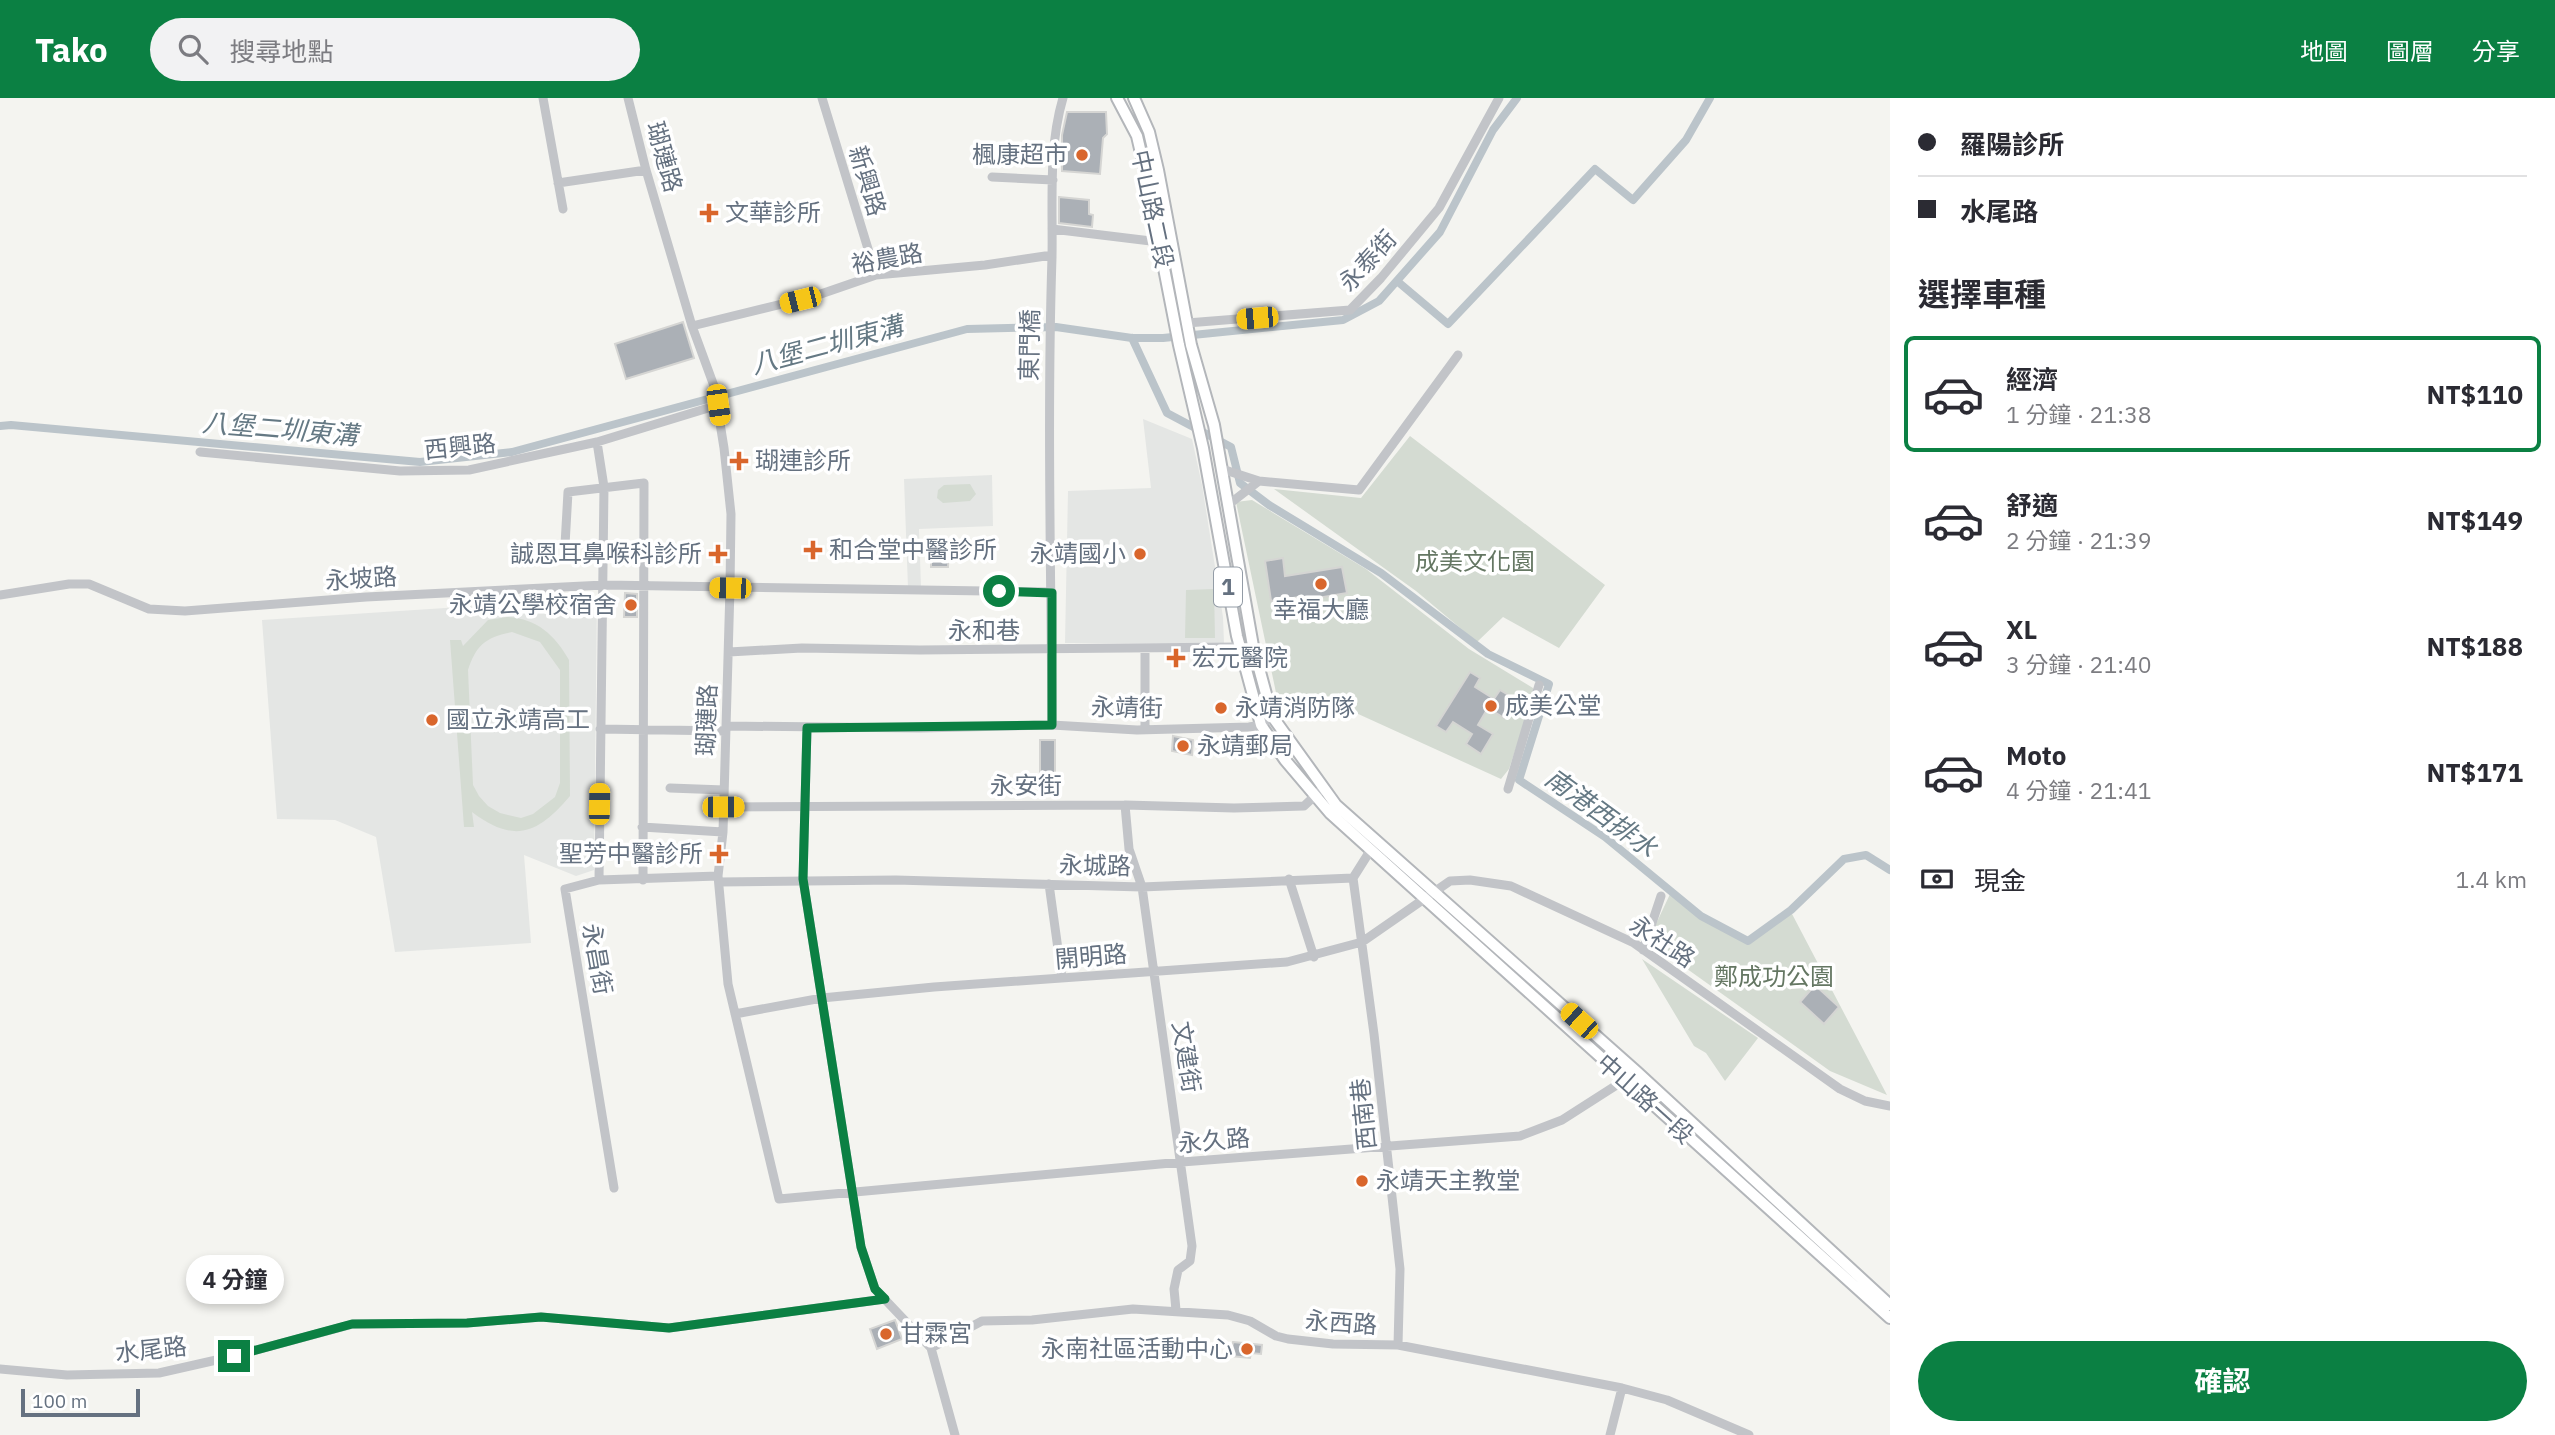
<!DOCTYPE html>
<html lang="zh-TW">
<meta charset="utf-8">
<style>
:root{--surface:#fff;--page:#f2f2f3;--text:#2b2b33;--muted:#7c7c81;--line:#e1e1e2;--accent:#0b8043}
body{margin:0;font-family:"IBM Plex Sans","Noto Sans TC",sans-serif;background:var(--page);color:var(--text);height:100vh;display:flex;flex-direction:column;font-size:26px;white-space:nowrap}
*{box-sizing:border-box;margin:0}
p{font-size:23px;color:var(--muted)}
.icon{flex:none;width:38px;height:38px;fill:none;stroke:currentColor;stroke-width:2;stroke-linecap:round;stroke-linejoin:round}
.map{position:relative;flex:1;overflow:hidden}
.drawer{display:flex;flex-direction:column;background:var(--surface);width:665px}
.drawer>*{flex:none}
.top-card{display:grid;align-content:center;height:154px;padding:0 28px;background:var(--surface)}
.scale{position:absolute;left:21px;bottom:18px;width:119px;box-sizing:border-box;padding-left:7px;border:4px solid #657180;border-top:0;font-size:19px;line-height:24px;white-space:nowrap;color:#657180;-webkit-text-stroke:5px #fff;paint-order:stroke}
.end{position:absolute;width:32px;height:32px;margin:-16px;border:9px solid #0b8043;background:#fff;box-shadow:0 0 0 4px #fff}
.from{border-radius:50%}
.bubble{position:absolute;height:49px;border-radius:24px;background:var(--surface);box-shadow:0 4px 10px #0003;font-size:23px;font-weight:700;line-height:49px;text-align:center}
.car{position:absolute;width:21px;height:42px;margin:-21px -10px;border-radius:9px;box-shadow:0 0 5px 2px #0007;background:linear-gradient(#f5c518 24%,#345 0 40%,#f5c518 0 76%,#345 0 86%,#f5c518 0)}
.top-card b{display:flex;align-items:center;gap:24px;height:66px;font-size:26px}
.top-card b+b{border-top:2px solid var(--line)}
.top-card i{width:18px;height:18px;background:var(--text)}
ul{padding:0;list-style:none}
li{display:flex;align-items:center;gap:21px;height:116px;margin:0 14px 10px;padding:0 14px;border:4px solid transparent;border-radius:10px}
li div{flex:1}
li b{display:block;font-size:26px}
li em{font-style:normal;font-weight:700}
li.on{border-color:var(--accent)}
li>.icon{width:63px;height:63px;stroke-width:1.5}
h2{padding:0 28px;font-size:32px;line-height:84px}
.pay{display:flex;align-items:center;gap:18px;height:77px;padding:0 28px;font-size:26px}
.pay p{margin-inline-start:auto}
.button{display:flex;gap:14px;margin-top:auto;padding:14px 28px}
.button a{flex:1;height:80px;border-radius:42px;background:var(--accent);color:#fff;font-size:28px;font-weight:700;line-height:80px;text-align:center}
header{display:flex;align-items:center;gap:42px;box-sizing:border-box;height:98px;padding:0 35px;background:var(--accent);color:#fff}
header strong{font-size:33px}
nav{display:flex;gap:38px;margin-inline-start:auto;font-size:24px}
.search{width:490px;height:63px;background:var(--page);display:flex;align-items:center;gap:18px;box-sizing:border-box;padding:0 24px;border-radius:38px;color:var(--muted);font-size:26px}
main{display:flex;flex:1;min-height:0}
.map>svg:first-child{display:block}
.built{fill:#e4e6e4}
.green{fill:#d4dbd2;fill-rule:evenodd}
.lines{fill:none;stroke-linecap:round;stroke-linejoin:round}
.canal{stroke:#bbc4ca;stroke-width:8}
.building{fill:#abb0b6;stroke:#d5d5d3;stroke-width:2}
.major-casing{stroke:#b3b6ba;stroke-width:14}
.minor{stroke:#c2c4c8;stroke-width:9}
.major{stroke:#fff;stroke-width:10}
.route{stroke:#0b8043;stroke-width:9}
.poi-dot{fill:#d9662c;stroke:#fff;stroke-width:2.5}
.labels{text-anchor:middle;stroke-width:7;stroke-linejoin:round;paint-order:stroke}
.shield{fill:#fff;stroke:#939ca6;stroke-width:2}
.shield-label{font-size:23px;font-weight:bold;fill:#657180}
.poi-label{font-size:24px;fill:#657180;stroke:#fff;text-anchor:start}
.street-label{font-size:24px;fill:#657180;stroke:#fff}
.park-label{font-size:24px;fill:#657763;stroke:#fff}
.water-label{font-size:26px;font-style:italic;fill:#657984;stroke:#fff}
</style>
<header>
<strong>Tako</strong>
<div class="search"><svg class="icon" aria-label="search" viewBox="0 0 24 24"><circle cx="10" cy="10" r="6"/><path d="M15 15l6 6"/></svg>搜尋地點</div>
<nav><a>地圖</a><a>圖層</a><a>分享</a></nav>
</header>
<main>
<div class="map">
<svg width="1890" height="1337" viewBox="0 0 1890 1337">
<rect width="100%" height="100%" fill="#f4f4f0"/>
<path class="built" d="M1143,321L1192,341L1202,387L1223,519L1224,545H1065L1068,393L1151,390Z
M992,377L993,428L919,431L921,489L908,490L904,381Z
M597,500L594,772L576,778L524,757L531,845L395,854L376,739L335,722L277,721L262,522Z"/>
<path class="green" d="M1410,338L1605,487L1559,550L1503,519L1477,544L1416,493L1274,391L1361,400Z
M970,386L976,396L970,403L943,405L937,400L938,392L944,387Z
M1252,402L1366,471L1469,551L1533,590V599L1509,671L1501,681L1356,615L1320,604L1279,609L1236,404Z
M1214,491L1215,540H1185L1186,492Z
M507,519C537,521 554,536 569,562L570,698C538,736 514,746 472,714L474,729H464L450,542H461L463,548L488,522ZM512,534L540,544L560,572V685L555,699L533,716L521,720L500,715L488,708L479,698L473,687L468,572C476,547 486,539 512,534Z
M1671,794L1701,818L1748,843L1791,814L1887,997L1830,973L1648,843Z
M1642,861L1758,940L1725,983L1706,955L1694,948Z"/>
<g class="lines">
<path class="canal" d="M1397,183L1448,226L1595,71L1633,102L1686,42L1710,0
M1132,240L1167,315L1231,349L1240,385L1269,407L1381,475L1488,556L1549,586L1519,682L1605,739L1701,818L1748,843L1791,812L1844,761L1866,757L1890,772
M0,328L11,327L420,364L512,354L967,231L1056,229L1132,240H1163L1343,222L1379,203L1440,134L1493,32L1517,0"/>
</g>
<path class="building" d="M1067,14H1106L1107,36L1103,40L1100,76L1062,73V37Z
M1059,99L1089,102V116L1093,117L1092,129L1059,125Z
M683,224L694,260L626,281L615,246Z
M931,446L949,447L948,469H931Z
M1283,460L1285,478L1342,469L1347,495L1300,503L1299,499L1271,503L1265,463Z
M625,495L637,496V519H624Z
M1470,574L1480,580L1475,589L1494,601L1500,592L1515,601L1504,620L1488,610L1478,627L1493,636L1481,656L1466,646L1472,636L1453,624L1446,634L1436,628Z
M1173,638L1193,642L1192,657L1172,653Z
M1040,642H1055V680H1040Z
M1815,887L1839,909L1824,926L1800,904Z
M895,1222L902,1241L877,1251L870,1231Z
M1233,1244L1262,1247L1261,1256L1251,1255L1250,1260L1231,1258Z"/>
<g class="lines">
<g class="major-casing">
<path id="major" d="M1117,0L1137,38L1144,68L1179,247L1203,350L1237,538L1261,627L1285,662L1330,715L1890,1220
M1134,0L1149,34L1158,72L1191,247L1214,327L1253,548L1272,618L1336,707L1637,974L1890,1207"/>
</g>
<path class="minor" d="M543,0L563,111
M628,0L646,72L692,228L714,288L724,350L731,416L730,490L723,734L718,778L728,886L779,1101L1182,1064L1520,1038L1562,1022L1637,974
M822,0L876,177
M992,79L1053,82
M558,85L646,72
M1052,131L1159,144
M1187,225L1350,212L1381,180L1439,110L1499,0
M692,228L815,198L876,177L985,167L1052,157
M597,344L604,389L599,782
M200,354L400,373L469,372L597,344L718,307
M1222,371L1259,383L1359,392L1458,257
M1228,407L1259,383
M565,447L568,394L644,385L643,782
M0,497L69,486H89L149,511L185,513L366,499L604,487L1052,494
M729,554L802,550L920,552L1239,549
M1052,627C1051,471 1047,315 1052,159C1053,107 1048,50 1063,0
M726,628L920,630L1052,627L1137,632L1249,629L1261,627L1272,618
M807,630L803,781L861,1149L875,1191L931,1250L955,1337
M600,631L726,633
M1145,631V550
M670,690L724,692
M1508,691L1539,587
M1125,707L1129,751L1142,789L1192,1148L1190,1163L1178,1172L1174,1191L1176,1212
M723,709L1125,707L1234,710L1304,708L1320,693
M642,729L723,734
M1353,780L1374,936L1400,1171L1398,1247
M1289,781L1314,859
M719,784L896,782L1142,789L1353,780L1370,753
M1049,786L1062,880
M1643,852L1661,798
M735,916L822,900L934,889L1287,864L1362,844L1450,783L1470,782L1511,788L1634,845L1840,991L1865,1003L1890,1008
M614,1090L565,791L599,782L718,778
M931,1250L982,1223L1032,1222L1133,1211L1228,1217L1250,1223L1276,1238L1288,1241L1333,1246L1398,1247L1622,1290L1667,1302L1749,1337
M0,1271L67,1277L159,1275L234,1258L353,1226L467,1225L541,1219L669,1230L885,1201
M1610,1337L1622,1290"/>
<use href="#major" class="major"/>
</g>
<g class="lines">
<path class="route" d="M234,1258L352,1226L467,1225L541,1219L669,1230L885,1201L875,1191L861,1149L803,781L807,630L1052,627V495L999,493"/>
</g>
<g class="poi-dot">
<circle cx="1082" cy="57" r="7"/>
<path d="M705.5 104.5h7v7h7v7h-7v7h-7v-7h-7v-7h7z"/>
<path d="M735.5 352.5h7v7h7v7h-7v7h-7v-7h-7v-7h7z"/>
<path d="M809.5 441.5h7v7h7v7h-7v7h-7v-7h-7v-7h7z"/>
<path d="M714.5 445.5h7v7h7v7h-7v7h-7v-7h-7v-7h7z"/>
<circle cx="1140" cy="456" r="7"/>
<circle cx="1321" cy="486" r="7"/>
<circle cx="631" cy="507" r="7"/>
<path d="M1172.5 549.5h7v7h7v7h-7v7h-7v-7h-7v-7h7z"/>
<circle cx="1491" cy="608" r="7"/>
<circle cx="1221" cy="610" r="7"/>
<circle cx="432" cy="622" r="7"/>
<circle cx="1183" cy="648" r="7"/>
<path d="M715.5 745.5h7v7h7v7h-7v7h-7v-7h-7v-7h7z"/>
<circle cx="1362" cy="1083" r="7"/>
<circle cx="886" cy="1236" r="7"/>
<circle cx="1247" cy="1251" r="7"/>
</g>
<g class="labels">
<rect class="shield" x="1214" y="469.5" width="28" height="39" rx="5"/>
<g class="shield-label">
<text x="1228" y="497">1</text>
</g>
<g class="poi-label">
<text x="1068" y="65" text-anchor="end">楓康超市</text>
<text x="725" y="123">文華診所</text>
<text x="755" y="371">瑚連診所</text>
<text x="829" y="460">和合堂中醫診所</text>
<text x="702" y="464" text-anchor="end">誠恩耳鼻喉科診所</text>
<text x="1126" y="464" text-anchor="end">永靖國小</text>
<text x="617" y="515" text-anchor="end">永靖公學校宿舍</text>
<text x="1321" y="520" text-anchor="middle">幸福大廳</text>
<text x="1192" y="568">宏元醫院</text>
<text x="1505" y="616">成美公堂</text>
<text x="1235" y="618">永靖消防隊</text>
<text x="446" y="630">國立永靖高工</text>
<text x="1197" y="656">永靖郵局</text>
<text x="703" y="764" text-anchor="end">聖芳中醫診所</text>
<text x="1376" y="1091">永靖天主教堂</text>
<text x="900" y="1244">甘霖宮</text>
<text x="1233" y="1259" text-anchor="end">永南社區活動中心</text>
</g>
<g class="street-label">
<text transform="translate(664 59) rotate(74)" y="8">瑚璉路</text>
<text transform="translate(867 83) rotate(73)" y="8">新興路</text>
<text transform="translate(1152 111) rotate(78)" y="8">中山路二段</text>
<text transform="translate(887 161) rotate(-10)" y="8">裕農路</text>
<text transform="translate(1368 163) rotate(-48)" y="8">永泰街</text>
<text transform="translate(1030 247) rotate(-89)" y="8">東門橋</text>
<text transform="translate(460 349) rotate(-6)" y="8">西興路</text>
<text transform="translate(361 481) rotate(-4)" y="8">永坡路</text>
<text x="984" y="541">永和巷</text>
<text transform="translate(1127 610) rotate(1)" y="8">永靖街</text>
<text transform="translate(707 622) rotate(-88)" y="8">瑚璉路</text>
<text x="1026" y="696">永安街</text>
<text transform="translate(1095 768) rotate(1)" y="8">永城路</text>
<text transform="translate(1662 844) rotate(33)" y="8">永社路</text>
<text transform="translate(1091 859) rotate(-5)" y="8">開明路</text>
<text transform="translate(597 861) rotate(80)" y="8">永昌街</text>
<text transform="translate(1186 959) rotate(81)" y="8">文建街</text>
<text transform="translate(1645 1001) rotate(42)" y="8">中山路一段</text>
<text transform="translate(1364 1016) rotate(-96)" y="8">西南巷</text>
<text transform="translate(1214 1043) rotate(-5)" y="8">永久路</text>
<text transform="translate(1341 1225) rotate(4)" y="8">永西路</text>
<text transform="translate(151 1252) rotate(-6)" y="8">水尾路</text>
</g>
<g class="park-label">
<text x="1475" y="472">成美文化園</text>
<text x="1774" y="887">鄭成功公園</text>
</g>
<g class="water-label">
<text transform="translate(827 247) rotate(-15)" y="9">八堡二圳東溝</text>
<text transform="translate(280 331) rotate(5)" y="9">八堡二圳東溝</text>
<text transform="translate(1601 715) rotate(36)" y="9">南港西排水</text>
</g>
</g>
</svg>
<div class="scale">100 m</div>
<i class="end from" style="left:999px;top:493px"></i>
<i class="end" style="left:234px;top:1258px"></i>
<div class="bubble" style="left:186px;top:1157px;width:98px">4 分鐘</div>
<i class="car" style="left:800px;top:202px;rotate:256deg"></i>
<i class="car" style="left:1257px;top:220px;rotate:265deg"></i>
<i class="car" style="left:718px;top:307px;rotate:172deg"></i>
<i class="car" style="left:730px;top:490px;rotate:271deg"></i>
<i class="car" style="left:599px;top:706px;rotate:1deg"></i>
<i class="car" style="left:723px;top:709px;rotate:90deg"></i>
<i class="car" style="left:1579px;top:923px;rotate:312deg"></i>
</div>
<section class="drawer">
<div class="top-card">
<b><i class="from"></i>羅陽診所</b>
<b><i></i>水尾路</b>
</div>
<h2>選擇車種</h2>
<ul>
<li class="on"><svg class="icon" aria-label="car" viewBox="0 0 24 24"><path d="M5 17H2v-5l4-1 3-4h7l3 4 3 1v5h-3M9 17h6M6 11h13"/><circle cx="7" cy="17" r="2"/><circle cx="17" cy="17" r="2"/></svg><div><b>經濟</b><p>1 分鐘 · 21:38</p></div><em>NT$110</em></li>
<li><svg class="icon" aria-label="car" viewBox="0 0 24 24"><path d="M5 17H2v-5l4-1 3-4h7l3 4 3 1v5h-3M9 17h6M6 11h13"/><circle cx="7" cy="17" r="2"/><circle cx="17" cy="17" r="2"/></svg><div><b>舒適</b><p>2 分鐘 · 21:39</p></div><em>NT$149</em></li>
<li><svg class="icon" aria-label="car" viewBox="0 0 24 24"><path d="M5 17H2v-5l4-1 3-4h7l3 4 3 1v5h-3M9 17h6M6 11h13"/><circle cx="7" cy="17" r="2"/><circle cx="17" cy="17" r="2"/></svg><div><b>XL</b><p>3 分鐘 · 21:40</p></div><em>NT$188</em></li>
<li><svg class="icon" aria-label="car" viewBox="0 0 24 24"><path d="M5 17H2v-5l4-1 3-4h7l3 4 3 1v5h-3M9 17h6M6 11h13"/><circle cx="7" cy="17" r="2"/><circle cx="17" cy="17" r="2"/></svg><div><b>Moto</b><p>4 分鐘 · 21:41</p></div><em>NT$171</em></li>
</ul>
<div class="pay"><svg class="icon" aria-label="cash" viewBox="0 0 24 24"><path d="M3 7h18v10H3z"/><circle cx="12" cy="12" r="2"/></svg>現金<p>1.4 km</p></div>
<div class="button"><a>確認</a></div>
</section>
</main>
